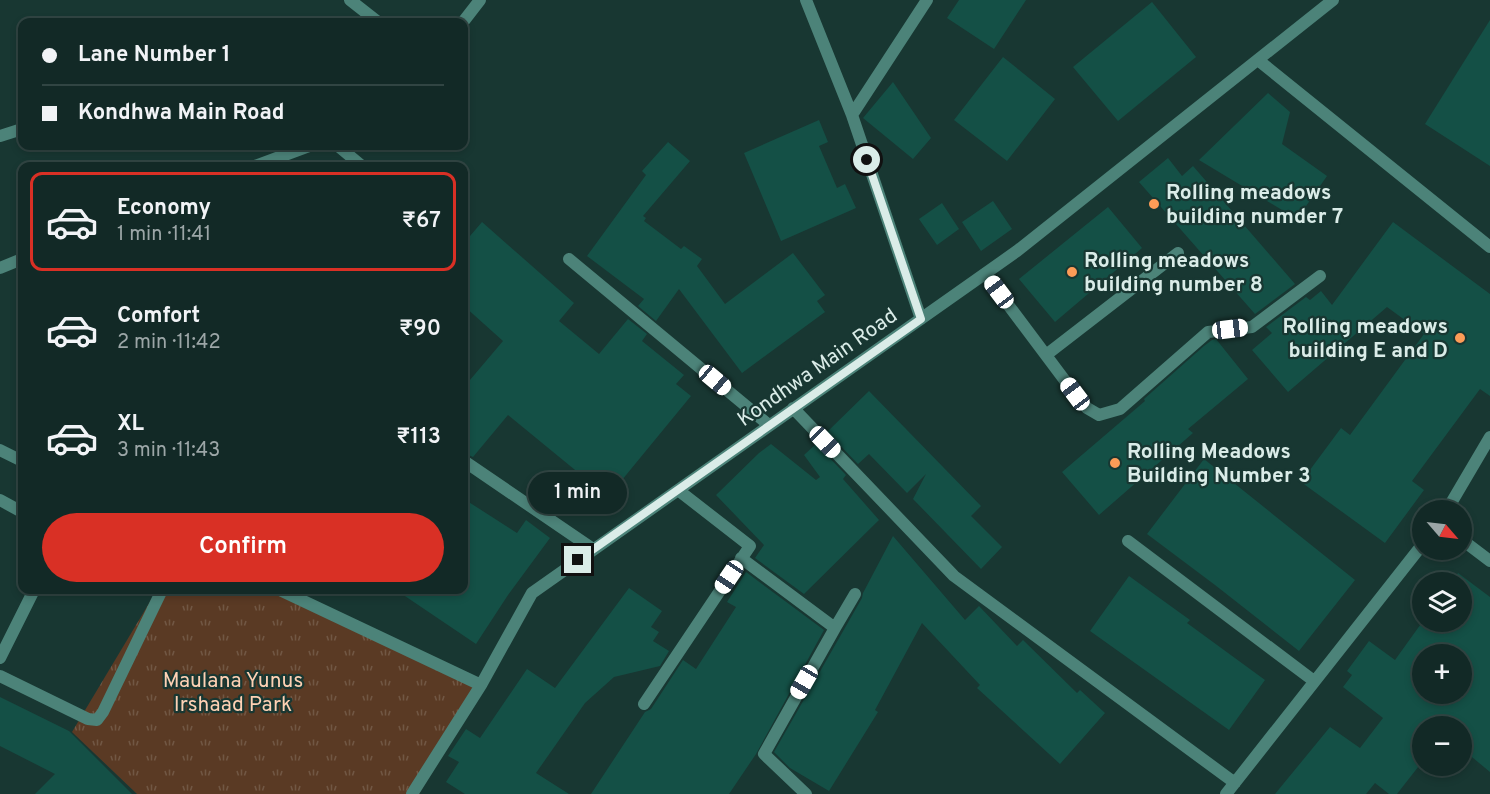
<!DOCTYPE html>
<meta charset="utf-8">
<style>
:root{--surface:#122926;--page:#1b312e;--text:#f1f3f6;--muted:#9ca6a7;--line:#314543;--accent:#d93025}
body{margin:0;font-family:Overpass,sans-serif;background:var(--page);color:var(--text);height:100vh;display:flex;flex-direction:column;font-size:22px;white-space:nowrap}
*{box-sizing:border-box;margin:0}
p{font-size:20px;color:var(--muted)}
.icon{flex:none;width:33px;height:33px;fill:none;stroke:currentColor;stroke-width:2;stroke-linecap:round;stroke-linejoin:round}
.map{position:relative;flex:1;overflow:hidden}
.side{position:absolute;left:18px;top:162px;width:450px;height:432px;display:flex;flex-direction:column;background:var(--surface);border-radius:12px;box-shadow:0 3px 9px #0003,0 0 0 2px var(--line)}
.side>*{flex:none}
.guide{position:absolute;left:18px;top:18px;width:450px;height:132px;border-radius:12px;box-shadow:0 3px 9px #0003,0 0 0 2px var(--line);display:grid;align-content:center;height:132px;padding:0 24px;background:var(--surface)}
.needle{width:39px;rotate:118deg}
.tools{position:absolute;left:1412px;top:500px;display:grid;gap:12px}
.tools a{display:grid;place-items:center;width:60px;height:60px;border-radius:50%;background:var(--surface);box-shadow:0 3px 9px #0003,0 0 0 2px var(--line);font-size:30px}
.end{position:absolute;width:27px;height:27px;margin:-14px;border:8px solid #daece8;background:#111;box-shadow:0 0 0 3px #111}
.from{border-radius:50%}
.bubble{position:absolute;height:42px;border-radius:21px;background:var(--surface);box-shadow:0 3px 9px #0003,0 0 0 2px var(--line);font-size:20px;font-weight:600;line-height:42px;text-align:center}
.car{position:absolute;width:18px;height:36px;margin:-18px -9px;border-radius:8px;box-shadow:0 0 4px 2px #0007;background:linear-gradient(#fff 24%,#345 0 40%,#fff 0 76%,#345 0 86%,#fff 0)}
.guide b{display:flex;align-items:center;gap:21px;height:57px;font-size:22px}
.guide b+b{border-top:2px solid var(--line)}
.guide i{width:15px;height:15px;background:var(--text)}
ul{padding:10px 0 0;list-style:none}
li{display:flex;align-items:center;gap:18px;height:99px;margin:0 12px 9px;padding:0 12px;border:3px solid transparent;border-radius:12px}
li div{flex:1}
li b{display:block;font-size:22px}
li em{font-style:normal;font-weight:600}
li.on{border-color:var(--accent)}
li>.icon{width:54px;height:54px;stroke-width:1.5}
.action{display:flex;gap:12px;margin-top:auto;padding:12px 24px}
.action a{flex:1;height:69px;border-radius:36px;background:var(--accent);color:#fff;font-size:24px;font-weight:600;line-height:69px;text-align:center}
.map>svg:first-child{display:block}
.grass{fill:url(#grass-tufts)}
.building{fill:#145046;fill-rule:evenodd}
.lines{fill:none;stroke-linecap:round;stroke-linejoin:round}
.service{stroke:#4c8379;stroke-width:12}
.minor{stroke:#4c8379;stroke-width:12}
.route{stroke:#daece8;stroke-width:8}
.poi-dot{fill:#fd9c57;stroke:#183732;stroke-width:2}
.labels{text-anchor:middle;stroke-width:4.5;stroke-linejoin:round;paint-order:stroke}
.poi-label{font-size:21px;font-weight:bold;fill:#daece8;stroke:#183732;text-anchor:start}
.street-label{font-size:21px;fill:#daece8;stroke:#183732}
.park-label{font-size:21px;fill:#fed1b4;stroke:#183732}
</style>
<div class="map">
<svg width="1490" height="794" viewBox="0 0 1490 794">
<defs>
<pattern id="grass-tufts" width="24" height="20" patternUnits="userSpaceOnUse" patternTransform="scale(1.5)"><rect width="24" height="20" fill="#5a3a24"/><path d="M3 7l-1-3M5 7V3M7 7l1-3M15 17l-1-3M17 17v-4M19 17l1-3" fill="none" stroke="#715744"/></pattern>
</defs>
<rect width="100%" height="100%" fill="#183732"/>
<path class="grass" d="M157,590H280L481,685L419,794H137L72,732Z"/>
<path class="building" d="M959,0H1026L994,49L947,18Z
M1152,2L1196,57L1118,121L1073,67Z
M1490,20V166L1425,124Z
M1003,57L1055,99L1007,161L954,120Z
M893,82L931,138L913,159L863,118Z
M1268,93L1290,112L1282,144L1327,176L1297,219L1199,160Z
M819,120L828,142L819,146L837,188L845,184L856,208L781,241L744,153Z
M668,142L690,161L643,216L646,218L644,221L681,249L684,246L702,259L697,266L725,304L793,253L825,295L817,301L825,312L742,373L679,289L656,321L638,306L644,299L587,256L646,175L642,171Z
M1168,158L1182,176L1193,166L1295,284L1255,314L1139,182Z
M993,201L1012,229L981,251L962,222Z
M942,203L959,229L937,245L919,219Z
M1108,207L1142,248L1055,322L1019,279Z
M482,222L574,303L559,321L599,354L628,319L647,334L642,341L684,375L676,384L691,396L608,497L508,415L473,457L464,453V387L503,341L464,306V243Z
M1393,222L1490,294V396L1480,389L1412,481L1424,490L1385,543L1301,482L1341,428L1350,435L1424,334L1387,307L1288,392L1252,350L1272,333L1266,327L1306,297L1310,300L1321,291L1332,305Z
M1216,339L1248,379L1188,429L1193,433L1099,515L1062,472L1145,401L1144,399L1204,346L1212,340Z
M869,391L981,506L971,516L1002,547L981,569L913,499L926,474L907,493L869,454L858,464L827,432Z
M771,444L816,480L820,477L804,455L816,444L846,475L843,479L879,520L804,594L755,558L764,545L716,495L759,453Z
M1204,459L1355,580L1299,651L1215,585L1147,534Z
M464,499L517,533L526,520L550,538L508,595L476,644L396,590H464Z
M893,536L965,620L979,606L1017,646L1023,640L1077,693L1080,690L1105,713L1060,764L977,688L980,685L922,623L875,710L878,712L829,791L790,768L774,752L862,598L863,593Z
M746,572L824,630L756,754L729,794H591L645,712L651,709L683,660L696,669L736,607L727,602Z
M1458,573L1490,597V772L1461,748V726H1422V762L1397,794H1389L1375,783L1366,794H1275L1330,727L1360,748L1383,718L1343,687L1352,675L1347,671L1369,641L1395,660L1423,621H1461V582H1452ZM1422,654H1461V693H1422Z
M1129,576L1190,620L1187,623L1265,680L1229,730L1090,631Z
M629,588L662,611L651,627L659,632L653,641L669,651L660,666L614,677L585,703L536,773L569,794H465L446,782L459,762L448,756L466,729L480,738L527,669L555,688Z
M0,697L69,731L132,794H35L55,774L0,746Z"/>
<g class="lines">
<path class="service" d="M569,259L769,425
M985,274L1075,394L1087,408L1099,415L1120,409L1208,332L1252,327L1320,276
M1046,355L1178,253
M464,461L593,549"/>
<path class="minor" d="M350,0L378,22
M806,0L852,115L921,319
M463,22L480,0
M1258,60L1490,247
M852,115L927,0
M0,136L22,129
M338,146L362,166
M255,166L309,146
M0,268L22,259
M793,408L954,576L1235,783
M0,450L22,461
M0,500L22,512
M1447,510L1490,437
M1461,539L1490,561
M1128,541L1314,681
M741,558L835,628L764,754L806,794
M280,590L481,685
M835,628L855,594
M0,658L34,590
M0,676L88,719L97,720L103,712L162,590
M644,704L750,546L678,490
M412,794L481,685L532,593L1017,251L1333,0
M1226,794L1422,545"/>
</g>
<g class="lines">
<path class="route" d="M578,560L921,319L867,160"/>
</g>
<g class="poi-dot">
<circle cx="1154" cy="204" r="6"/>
<circle cx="1072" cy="272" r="6"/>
<circle cx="1460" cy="338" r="6"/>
<circle cx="1115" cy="463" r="6"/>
</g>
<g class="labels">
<g class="poi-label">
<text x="1166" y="199">Rolling meadows<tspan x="1166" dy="24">building numder 7</tspan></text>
<text x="1084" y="267">Rolling meadows<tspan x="1084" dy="24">building number 8</tspan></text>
<text x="1448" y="333" text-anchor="end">Rolling meadows<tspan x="1448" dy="24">building E and D</tspan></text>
<text x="1127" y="458">Rolling Meadows<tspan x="1127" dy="24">Building Number 3</tspan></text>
</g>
<g class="street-label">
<text transform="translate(817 367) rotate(-35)" y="7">Kondhwa Main Road</text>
</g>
<g class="park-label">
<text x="233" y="687">Maulana Yunus<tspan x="233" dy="24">Irshaad Park</tspan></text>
</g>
</g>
</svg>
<div class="tools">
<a><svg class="needle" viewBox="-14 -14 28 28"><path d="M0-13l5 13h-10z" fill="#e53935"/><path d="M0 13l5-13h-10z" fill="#9ca6a7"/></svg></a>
<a><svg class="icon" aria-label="layers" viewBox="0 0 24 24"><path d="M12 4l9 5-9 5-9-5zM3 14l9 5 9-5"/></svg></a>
<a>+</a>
<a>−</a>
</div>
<i class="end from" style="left:867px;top:160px"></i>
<i class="end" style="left:578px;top:560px"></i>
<div class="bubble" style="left:528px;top:472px;width:99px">1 min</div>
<i class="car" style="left:999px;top:292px;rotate:323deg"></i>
<i class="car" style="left:1230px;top:329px;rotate:83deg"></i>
<i class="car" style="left:715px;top:380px;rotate:130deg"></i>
<i class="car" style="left:1075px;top:394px;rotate:323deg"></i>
<i class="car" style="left:825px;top:442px;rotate:136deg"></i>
<i class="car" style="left:729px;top:577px;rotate:214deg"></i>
<i class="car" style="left:804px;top:682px;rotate:210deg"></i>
<div class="guide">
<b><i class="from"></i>Lane Number 1</b>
<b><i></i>Kondhwa Main Road</b>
</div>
<section class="side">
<ul>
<li class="on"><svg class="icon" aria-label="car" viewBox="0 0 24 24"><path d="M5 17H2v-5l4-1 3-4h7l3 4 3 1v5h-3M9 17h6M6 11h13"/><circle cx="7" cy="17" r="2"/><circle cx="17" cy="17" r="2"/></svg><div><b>Economy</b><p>1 min · 11:41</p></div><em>₹67</em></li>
<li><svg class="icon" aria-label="car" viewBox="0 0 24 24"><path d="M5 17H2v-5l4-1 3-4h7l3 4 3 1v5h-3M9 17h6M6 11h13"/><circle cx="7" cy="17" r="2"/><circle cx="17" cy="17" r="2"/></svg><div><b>Comfort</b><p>2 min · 11:42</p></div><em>₹90</em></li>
<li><svg class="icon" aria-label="car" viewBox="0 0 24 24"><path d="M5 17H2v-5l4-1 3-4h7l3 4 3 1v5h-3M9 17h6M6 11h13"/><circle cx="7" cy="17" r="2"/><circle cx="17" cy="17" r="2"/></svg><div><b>XL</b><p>3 min · 11:43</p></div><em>₹113</em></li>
</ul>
<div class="action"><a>Confirm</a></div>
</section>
</div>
